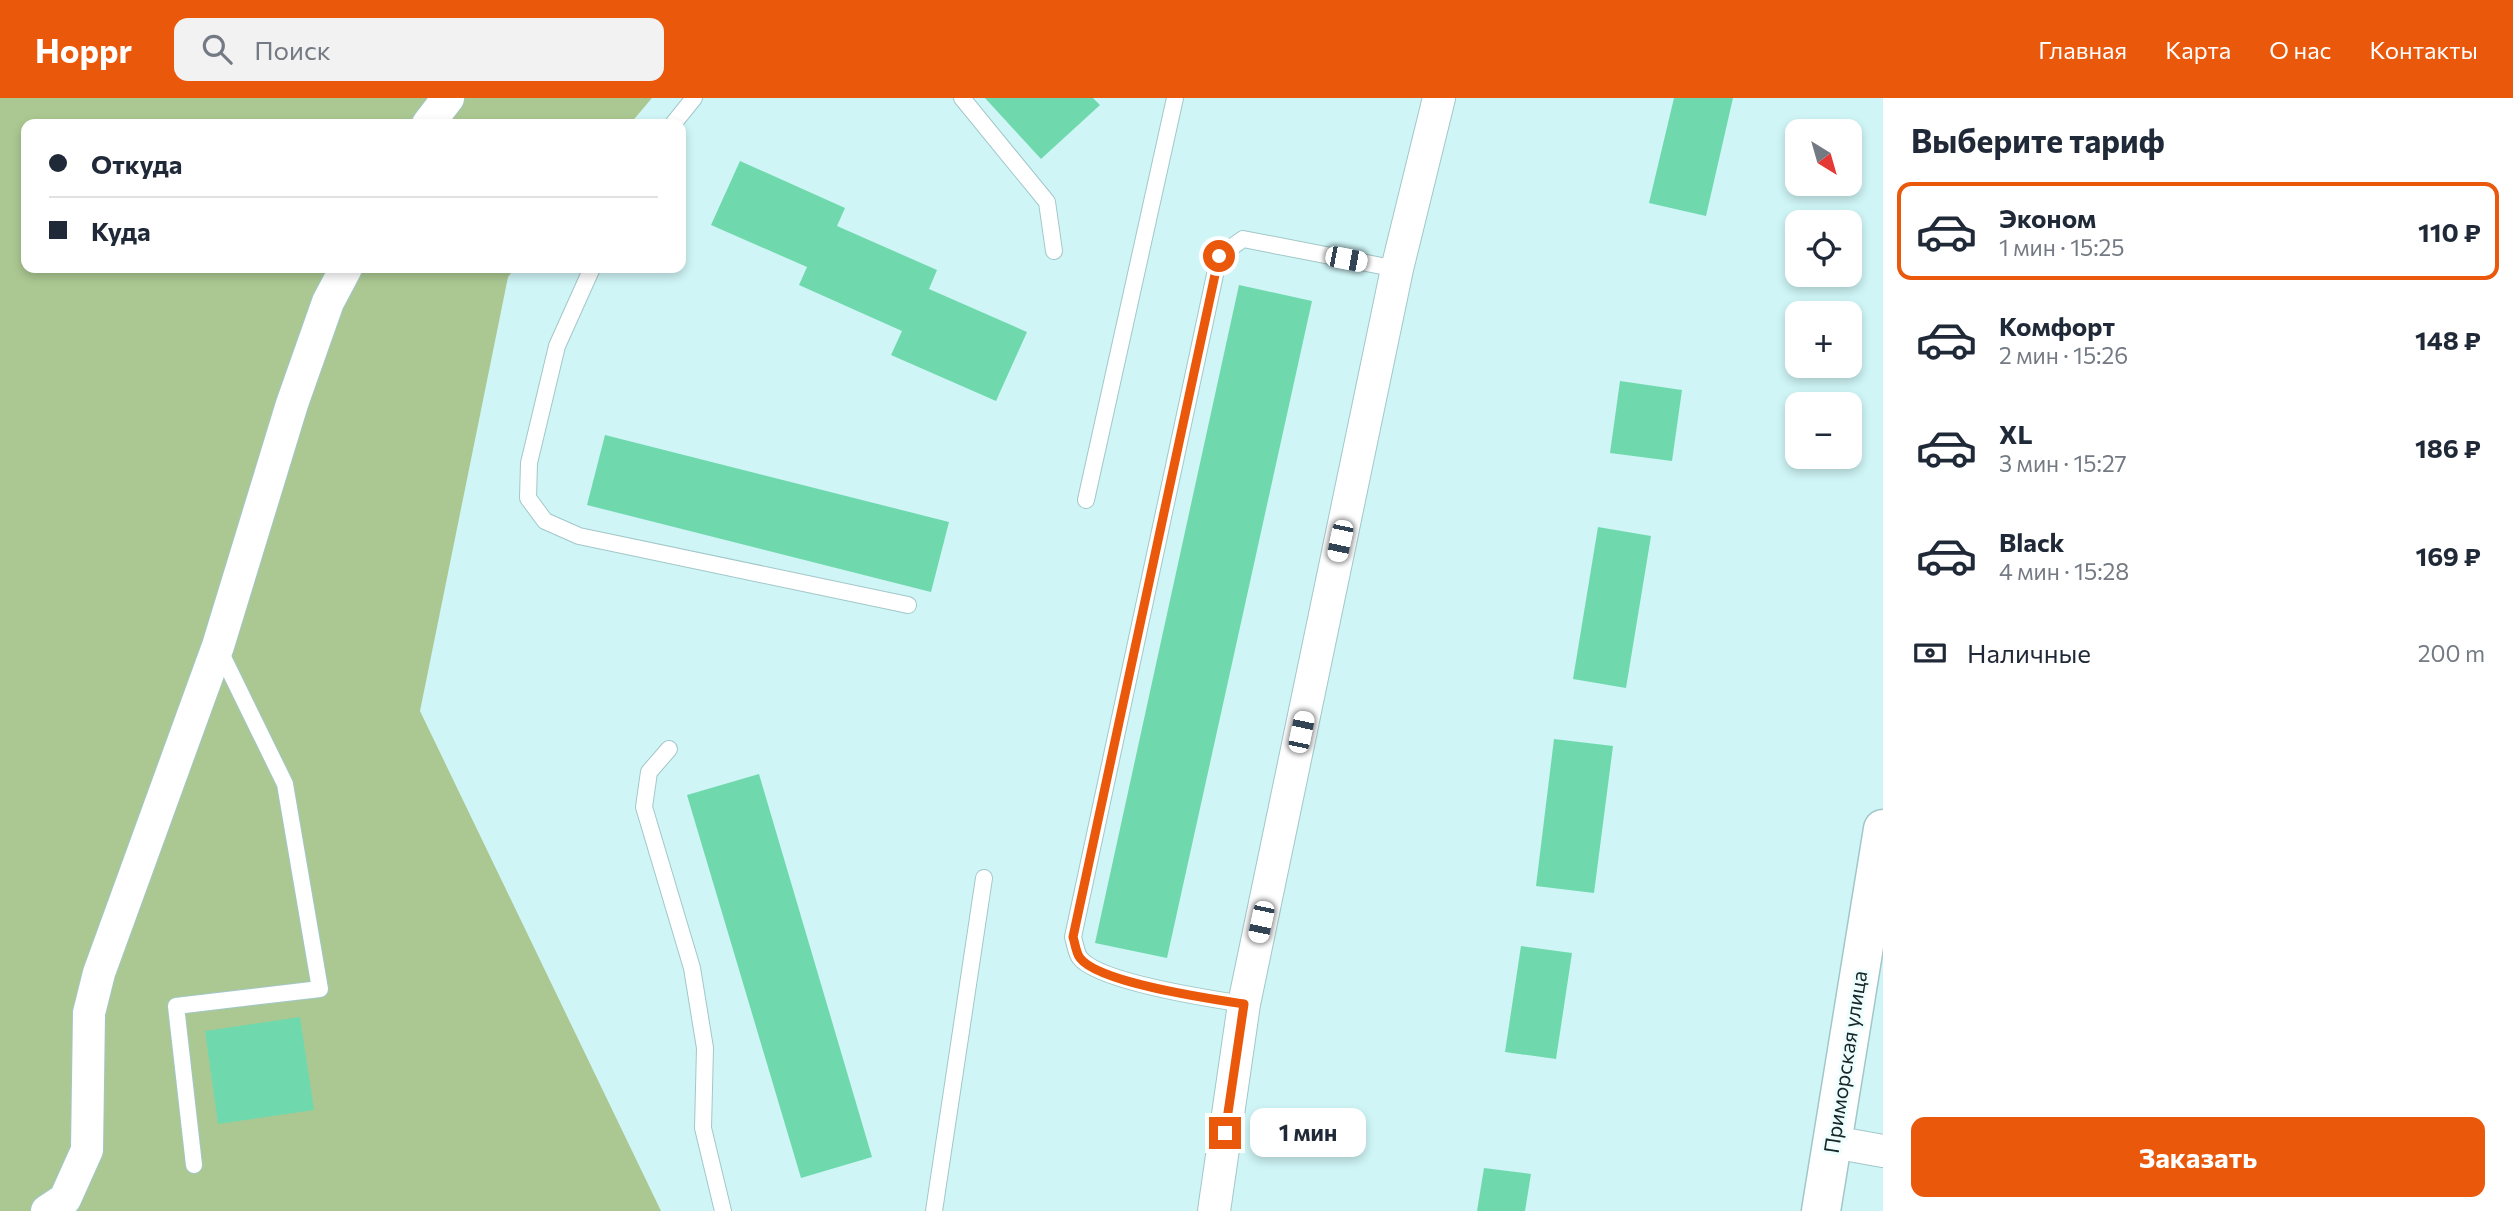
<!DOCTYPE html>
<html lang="ru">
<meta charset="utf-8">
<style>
:root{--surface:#fff;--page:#f2f2f3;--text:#1f2937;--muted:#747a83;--line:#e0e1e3;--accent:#ea580c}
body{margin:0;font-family:Commissioner,sans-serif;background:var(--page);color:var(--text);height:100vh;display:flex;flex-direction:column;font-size:26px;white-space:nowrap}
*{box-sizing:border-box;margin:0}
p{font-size:23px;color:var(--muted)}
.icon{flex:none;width:38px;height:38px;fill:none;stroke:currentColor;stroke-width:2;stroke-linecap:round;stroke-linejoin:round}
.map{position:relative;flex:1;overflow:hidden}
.sheet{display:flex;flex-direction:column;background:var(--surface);width:630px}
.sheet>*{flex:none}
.guide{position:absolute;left:21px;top:21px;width:665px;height:154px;border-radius:14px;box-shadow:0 4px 10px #0003;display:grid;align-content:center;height:154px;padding:0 28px;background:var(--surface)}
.needle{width:46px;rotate:143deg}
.tools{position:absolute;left:1785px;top:21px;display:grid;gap:14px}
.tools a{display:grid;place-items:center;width:77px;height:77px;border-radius:14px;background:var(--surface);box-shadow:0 4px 10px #0003;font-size:35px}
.end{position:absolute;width:32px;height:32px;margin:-16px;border:9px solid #ea580c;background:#fff;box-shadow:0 0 0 4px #fff}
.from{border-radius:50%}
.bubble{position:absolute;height:49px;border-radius:14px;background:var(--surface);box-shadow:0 4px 10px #0003;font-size:23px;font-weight:700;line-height:49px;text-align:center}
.car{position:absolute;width:21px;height:42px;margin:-21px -10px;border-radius:9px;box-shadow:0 0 5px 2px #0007;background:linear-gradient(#fff 24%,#345 0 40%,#fff 0 76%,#345 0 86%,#fff 0)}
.guide b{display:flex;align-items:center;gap:24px;height:66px;font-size:26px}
.guide b+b{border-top:2px solid var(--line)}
.guide i{width:18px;height:18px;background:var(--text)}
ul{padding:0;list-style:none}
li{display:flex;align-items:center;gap:21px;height:98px;margin:0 14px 10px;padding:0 14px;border:4px solid transparent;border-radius:14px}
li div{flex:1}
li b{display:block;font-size:26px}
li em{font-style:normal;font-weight:700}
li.selected{border-color:var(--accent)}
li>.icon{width:63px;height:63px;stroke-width:1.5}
h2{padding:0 28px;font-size:32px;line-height:84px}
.pay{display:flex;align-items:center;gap:18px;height:77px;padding:0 28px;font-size:26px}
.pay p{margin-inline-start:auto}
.cta{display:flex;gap:14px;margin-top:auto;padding:14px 28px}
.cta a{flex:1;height:80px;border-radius:14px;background:var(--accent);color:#fff;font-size:28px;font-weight:700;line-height:80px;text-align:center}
header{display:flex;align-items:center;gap:42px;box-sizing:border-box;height:98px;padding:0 35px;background:var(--accent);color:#fff}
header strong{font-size:33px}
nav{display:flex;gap:38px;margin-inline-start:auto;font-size:24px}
.search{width:490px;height:63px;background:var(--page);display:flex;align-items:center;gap:18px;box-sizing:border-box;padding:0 24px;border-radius:14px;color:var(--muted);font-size:26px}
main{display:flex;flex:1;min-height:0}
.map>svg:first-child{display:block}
.green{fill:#abc892}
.building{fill:#6fd9ad}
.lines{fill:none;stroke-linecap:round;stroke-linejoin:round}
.service-casing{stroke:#a2c7c8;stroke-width:18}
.minor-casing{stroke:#a2c7c8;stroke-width:34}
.trunk-casing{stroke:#a2c7c8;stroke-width:41}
.service{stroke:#fff;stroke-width:16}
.minor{stroke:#fff;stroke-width:32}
.trunk{stroke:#fff;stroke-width:38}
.route{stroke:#ea580c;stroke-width:9}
.labels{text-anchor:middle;stroke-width:6;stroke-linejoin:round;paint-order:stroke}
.street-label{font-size:21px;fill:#172626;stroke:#eefdfd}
</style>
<header>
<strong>Hoppr</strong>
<div class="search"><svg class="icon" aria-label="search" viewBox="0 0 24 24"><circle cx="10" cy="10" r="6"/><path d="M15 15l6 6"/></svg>Поиск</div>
<nav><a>Главная</a><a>Карта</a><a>О нас</a><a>Контакты</a></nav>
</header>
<main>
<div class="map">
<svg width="1883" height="1113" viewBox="0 0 1883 1113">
<rect width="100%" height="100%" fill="#cff5f6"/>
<path class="green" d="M0,0H652L630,26H26V170H515L508,179L420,613L661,1113H0Z"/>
<path class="building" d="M985,0H1093L1100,7L1041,61Z
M1674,0H1733L1706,118L1649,105Z
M740,63L845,110L837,128L937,172L929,191L1027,234L996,303L891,257L902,233L799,187L807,169L711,127Z
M1239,187L1312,203L1167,860L1095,845Z
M1620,283L1682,292L1672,363L1610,355Z
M605,337L949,424L931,494L587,407Z
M1598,429L1651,438L1626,590L1573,581Z
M1554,641L1613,648L1594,795L1536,788Z
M759,676L872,1059L801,1080L687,697Z
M1521,848L1572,855L1556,961L1505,954Z
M300,919L314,1012L218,1026L205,933Z
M1484,1070L1531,1076L1525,1113H1477Z"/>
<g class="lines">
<g class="service-casing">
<path id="service" d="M962,0L1047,104L1054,153
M673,26L694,0
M592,170L557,248L529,365L528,400L545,423L579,438L908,507
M1086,402L1175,0
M669,651L649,674L644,709L692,870L705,950L703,1030L723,1113
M1244,906C1211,901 1099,884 1080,860C1076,855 1075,845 1073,839L1219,158L1243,141L1397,171
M194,1067L176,908L320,891L285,686L219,551
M934,1113L984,780"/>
</g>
<g class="minor-casing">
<path id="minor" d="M428,26L448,0
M1833,1044L1883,1053
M47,1113L65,1101L87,1052L89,915L99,875L218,548L292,306L328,204L346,170
M1214,1113L1244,906L1397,171L1439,0"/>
</g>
<g class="trunk-casing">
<path id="trunk" d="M1821,1113L1883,731"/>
</g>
<use href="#service" class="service"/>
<use href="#minor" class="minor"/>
<use href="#trunk" class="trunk"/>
</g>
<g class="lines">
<path class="route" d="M1219,158L1073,839C1075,845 1076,855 1080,860C1099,885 1211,901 1244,906L1225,1035"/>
</g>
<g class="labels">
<g class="street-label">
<text transform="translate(1846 964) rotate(-81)" y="7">Приморская улица</text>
</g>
</g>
</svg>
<div class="tools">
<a><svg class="needle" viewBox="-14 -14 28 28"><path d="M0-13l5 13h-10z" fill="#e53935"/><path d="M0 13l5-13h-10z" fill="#747a83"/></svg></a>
<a><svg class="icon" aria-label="locate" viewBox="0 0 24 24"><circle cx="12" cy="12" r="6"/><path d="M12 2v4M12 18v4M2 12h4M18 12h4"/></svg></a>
<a>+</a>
<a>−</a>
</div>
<i class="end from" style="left:1219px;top:158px"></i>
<i class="end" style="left:1225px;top:1035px"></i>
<div class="bubble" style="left:1250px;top:1010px;width:116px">1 мин</div>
<i class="car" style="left:1346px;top:161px;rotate:101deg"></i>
<i class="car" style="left:1340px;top:443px;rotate:192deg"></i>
<i class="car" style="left:1301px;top:634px;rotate:12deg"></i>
<i class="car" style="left:1261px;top:824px;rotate:192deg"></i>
<div class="guide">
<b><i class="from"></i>Откуда</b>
<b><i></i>Куда</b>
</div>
</div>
<section class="sheet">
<h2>Выберите тариф</h2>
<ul>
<li class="selected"><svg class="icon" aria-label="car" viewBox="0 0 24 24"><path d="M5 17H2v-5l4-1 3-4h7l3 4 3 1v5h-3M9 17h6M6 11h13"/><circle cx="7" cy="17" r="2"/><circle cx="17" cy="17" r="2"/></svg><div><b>Эконом</b><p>1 мин · 15:25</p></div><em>110 ₽</em></li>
<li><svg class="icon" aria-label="car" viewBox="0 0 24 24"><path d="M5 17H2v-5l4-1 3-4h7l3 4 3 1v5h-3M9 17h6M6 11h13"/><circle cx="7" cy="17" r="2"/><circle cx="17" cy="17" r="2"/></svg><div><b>Комфорт</b><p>2 мин · 15:26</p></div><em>148 ₽</em></li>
<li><svg class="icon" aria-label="car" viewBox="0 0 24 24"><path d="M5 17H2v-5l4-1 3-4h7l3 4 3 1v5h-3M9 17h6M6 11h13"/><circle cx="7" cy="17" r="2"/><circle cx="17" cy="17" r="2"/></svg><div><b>XL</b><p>3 мин · 15:27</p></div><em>186 ₽</em></li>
<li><svg class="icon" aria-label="car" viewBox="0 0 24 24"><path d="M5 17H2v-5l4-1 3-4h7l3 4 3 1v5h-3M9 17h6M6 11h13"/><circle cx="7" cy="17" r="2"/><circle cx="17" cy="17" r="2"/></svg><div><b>Black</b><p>4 мин · 15:28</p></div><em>169 ₽</em></li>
</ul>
<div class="pay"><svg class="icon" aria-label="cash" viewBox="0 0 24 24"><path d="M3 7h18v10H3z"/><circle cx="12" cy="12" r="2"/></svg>Наличные<p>200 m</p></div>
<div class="cta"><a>Заказать</a></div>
</section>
</main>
